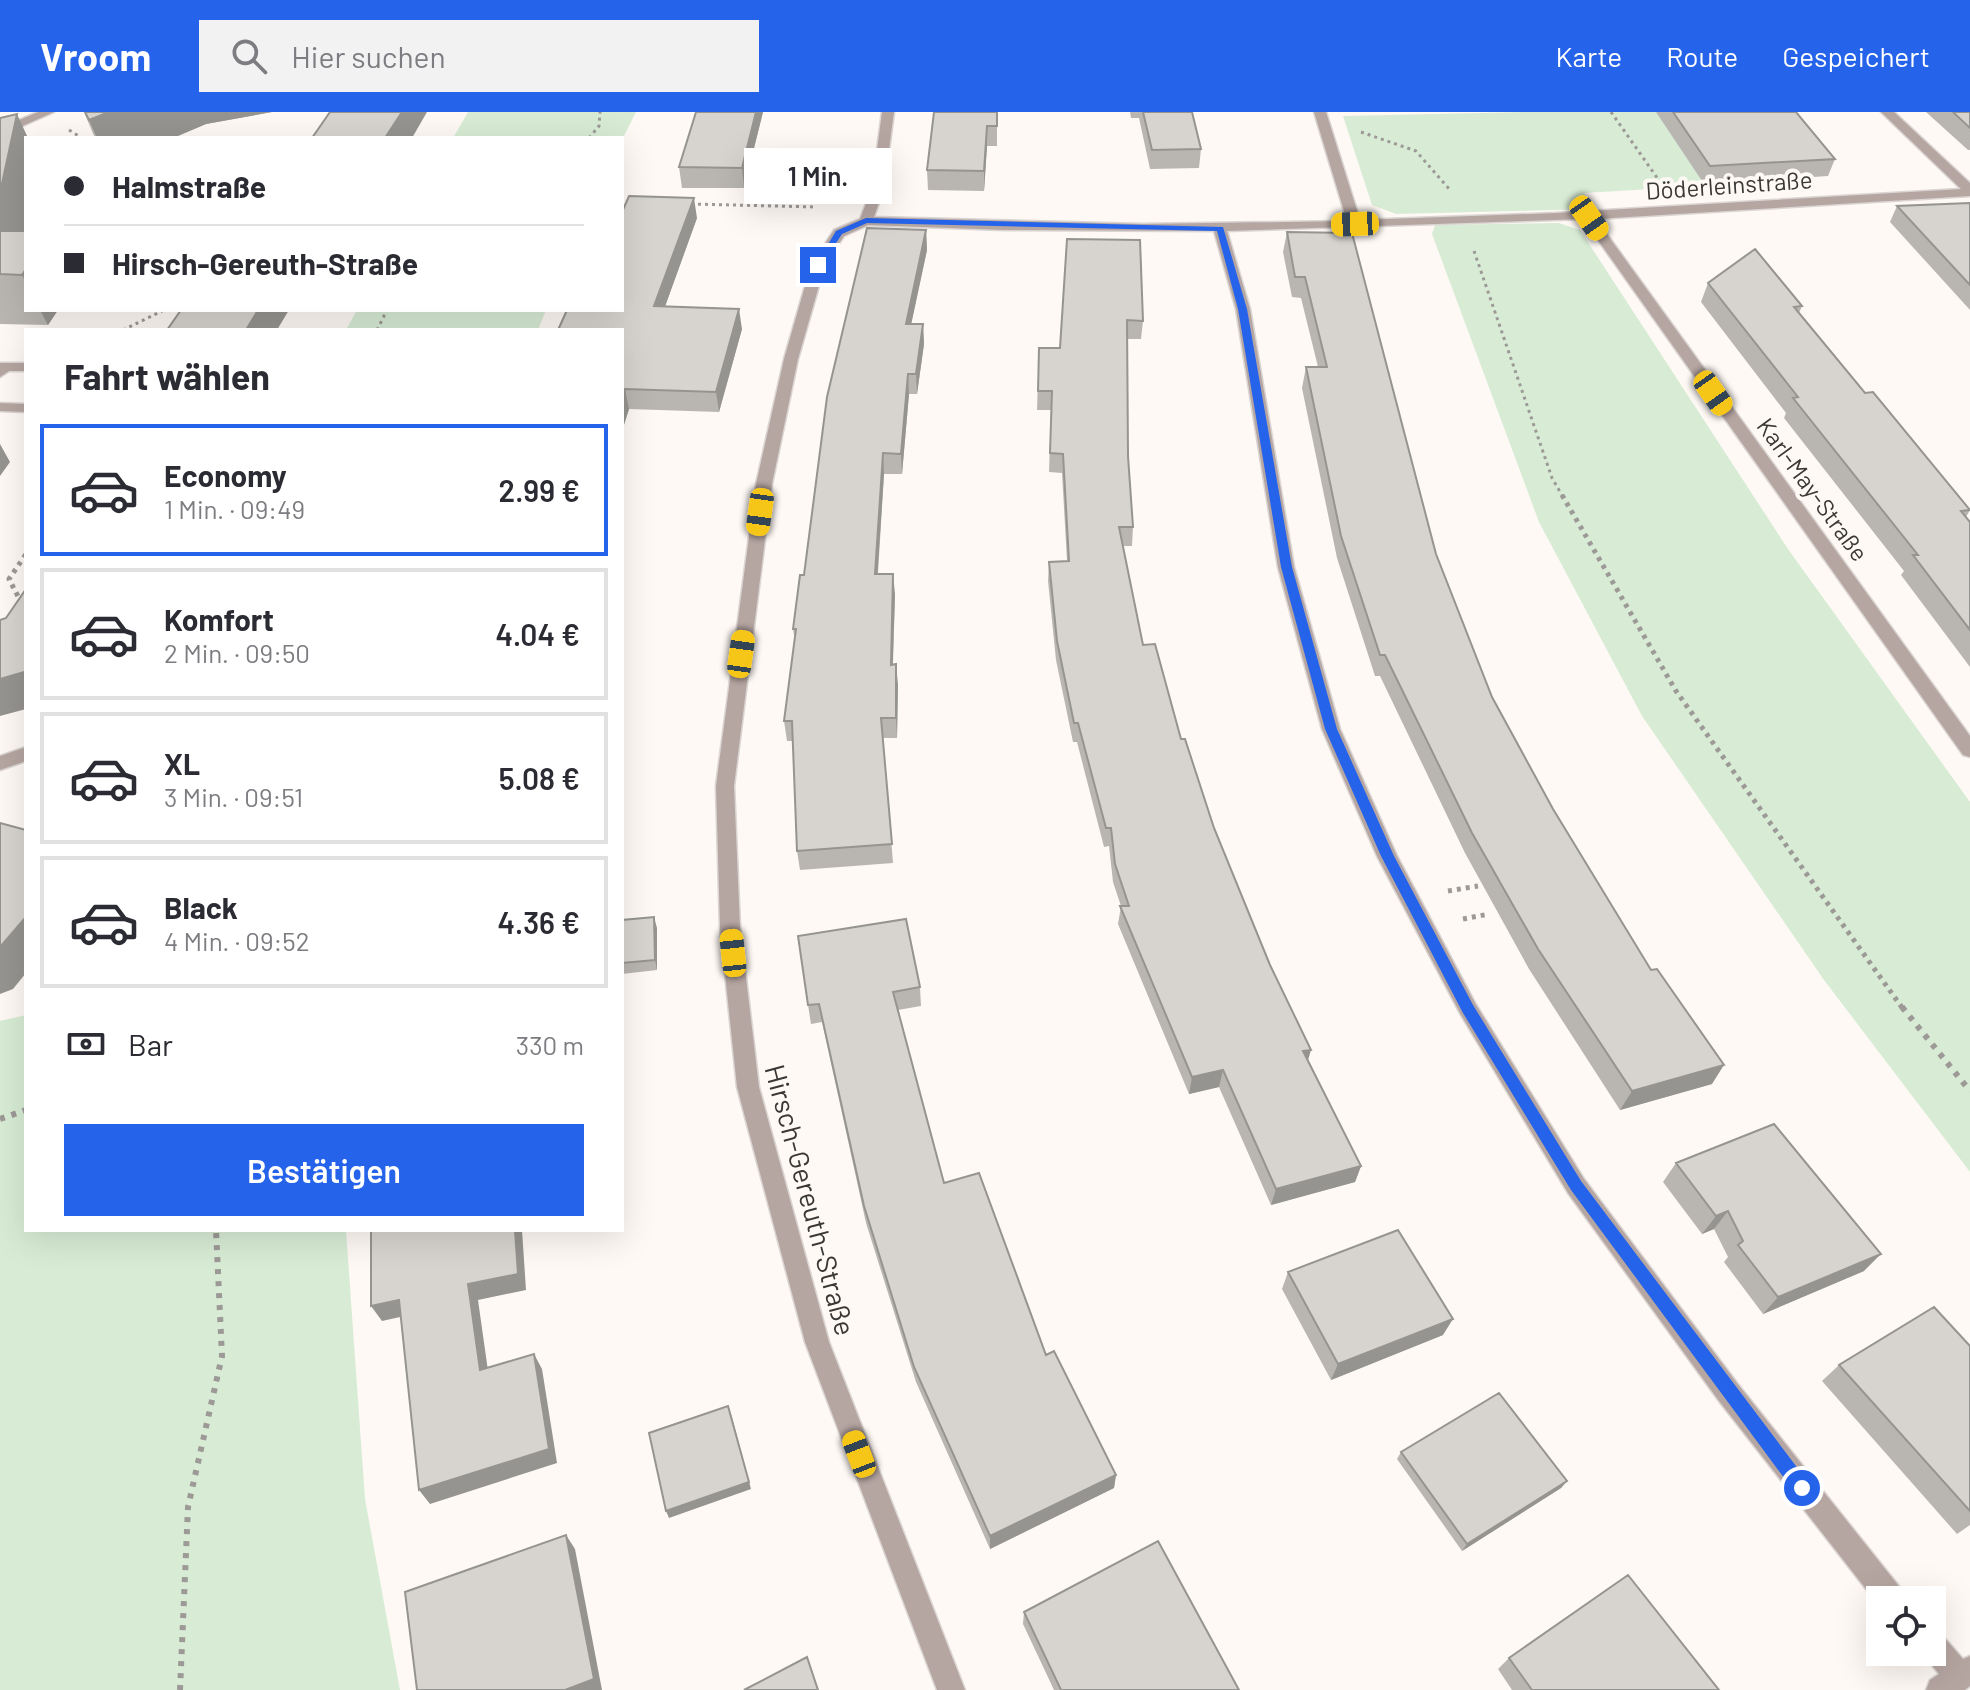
<!DOCTYPE html>
<html lang="de">
<meta charset="utf-8">
<style>
:root{--surface:#fff;--page:#f2f2f3;--text:#2b2b33;--muted:#7c7c81;--line:#e1e1e2;--accent:#2563eb}
body{margin:0;font-family:Barlow,sans-serif;background:var(--page);color:var(--text);height:100vh;display:flex;flex-direction:column;font-size:30px;white-space:nowrap}
*{box-sizing:border-box;margin:0}
p{font-size:26px;color:var(--muted)}
.icon{flex:none;width:44px;height:44px;fill:none;stroke:currentColor;stroke-width:2;stroke-linecap:round;stroke-linejoin:round}
.map{position:relative;flex:1;overflow:hidden}
.panel{position:absolute;left:24px;top:216px;width:600px;height:904px;display:flex;flex-direction:column;background:var(--surface);border-radius:0px;box-shadow:0 8px 32px #0002}
.panel>*{flex:none}
.top-card{position:absolute;left:24px;top:24px;width:600px;height:176px;border-radius:0px;box-shadow:0 8px 32px #0002;display:grid;align-content:center;height:176px;padding:0 40px;background:var(--surface)}
.buttons{position:absolute;left:1866px;top:1474px;display:grid;gap:16px}
.buttons a{display:grid;place-items:center;width:80px;height:80px;border-radius:0px;background:var(--surface);box-shadow:0 8px 32px #0002;font-size:40px}
.end{position:absolute;width:36px;height:36px;margin:-18px;border:10px solid #2563eb;background:#fff;box-shadow:0 0 0 4px #fff}
.from{border-radius:50%}
.bubble{position:absolute;height:56px;border-radius:0px;background:var(--surface);box-shadow:0 8px 32px #0002;font-size:26px;font-weight:600;line-height:56px;text-align:center}
.car{position:absolute;width:24px;height:48px;margin:-24px -12px;border-radius:10px;box-shadow:0 0 6px 2px #0007;background:linear-gradient(#f5c518 24%,#345 0 40%,#f5c518 0 76%,#345 0 86%,#f5c518 0)}
.top-card b{display:flex;align-items:center;gap:28px;height:76px;font-size:30px}
.top-card b+b{border-top:2px solid var(--line)}
.top-card i{width:20px;height:20px;background:var(--text)}
ul{padding:0;list-style:none}
li{display:flex;align-items:center;gap:24px;height:132px;margin:0 16px 12px;padding:0 24px;border:4px solid var(--line);border-radius:0px}
li div{flex:1}
li b{display:block;font-size:30px}
li em{font-style:normal;font-weight:600}
li.selected{border-color:var(--accent)}
li>.icon{width:72px;height:72px;stroke-width:1.5}
h2{padding:0 40px;font-size:36px;line-height:96px}
.pay{display:flex;align-items:center;gap:20px;height:88px;padding:0 40px;font-size:30px}
.pay p{margin-inline-start:auto}
.cta{display:flex;gap:16px;margin-top:auto;padding:16px 40px}
.cta a{flex:1;height:92px;border-radius:0px;background:var(--accent);color:#fff;font-size:32px;font-weight:600;line-height:92px;text-align:center}
header{display:flex;align-items:center;gap:48px;box-sizing:border-box;height:112px;padding:0 40px;background:var(--accent);color:#fff}
header strong{font-size:38px}
nav{display:flex;gap:44px;margin-inline-start:auto;font-size:28px}
.search{width:560px;height:72px;background:var(--page);display:flex;align-items:center;gap:20px;box-sizing:border-box;padding:0 28px;border-radius:0px;color:var(--muted);font-size:30px}
.map>svg:first-child{display:block}
.green{fill:#d8ecd5}
.lines{fill:none;stroke-linecap:round;stroke-linejoin:round}
.lane-casing{stroke:#dbd6d3;stroke-width:3}
.street-casing{stroke:#dbd6d3;stroke-width:3}
.path-far2{stroke:#9c9996;stroke-width:3;stroke-dasharray:3 4;stroke-linecap:butt}
.path-far1{stroke:#9c9996;stroke-width:5;stroke-dasharray:4 5;stroke-linecap:butt}
.path{stroke:#9c9996;stroke-width:6;stroke-dasharray:5 7;stroke-linecap:butt}
.lane{fill:#b6a6a2;fill-rule:evenodd}
.street{fill:#b6a6a2;fill-rule:evenodd}
.wall{fill:#b9b6b2}
.shaded-wall{fill:#969491}
.building{fill:#d7d4cf;stroke:#969491;stroke-width:2}
.route{fill:#2563eb}
.labels{text-anchor:middle;stroke-width:8;stroke-linejoin:round;paint-order:stroke}
.far-street-label{font-size:24px;fill:#393836;stroke:#fef9f5}
.street-label{font-size:28px;fill:#393836;stroke:#fef9f5}
</style>
<header>
<strong>Vroom</strong>
<div class="search"><svg class="icon" aria-label="search" viewBox="0 0 24 24"><circle cx="10" cy="10" r="6"/><path d="M15 15l6 6"/></svg>Hier suchen</div>
<nav><a>Karte</a><a>Route</a><a>Gespeichert</a></nav>
</header>
<div class="map">
<svg width="1970" height="1578" viewBox="0 0 1970 1578">
<rect width="100%" height="100%" fill="#fef9f5"/>
<path class="green" d="M468,0H636L622,28L453,26Z
M1527,0H1691L1750,71L1584,81L1594,97L1396,102L1372,93L1343,4Z
M1559,111L1580,118L1788,437L1970,690V1060L1824,868L1642,604L1539,410L1432,122L1435,113Z
M357,198H546L538,218H346Z
M26,903V1118H346L365,1387L400,1578H0V909Z"/>
<g class="lines">
<g class="lane-casing">
<path id="lane" d="M26,635V649L0,658V644Z"/>
</g>
<g class="street-casing">
<path id="street" d="M38,0H54L0,24V16Z
M882,0H894L884,76L874,105L1142,112L1347,109L1314,0H1326L1360,108L1556,101L1961,77L1881,0H1894L1970,71V84L1596,107L1970,624V645L1963,643L1583,107L1227,119L1250,197L1294,455L1340,617L1397,744L1475,891L1584,1067L1737,1271L1902,1478L1906,1488H1880V1495L1719,1289L1568,1081L1461,903L1377,744L1322,617L1278,455L1236,197L1214,119L1004,118L868,113L844,124L825,153L798,247L772,372L734,674L740,815L759,975L829,1230L965,1578H937L805,1230L737,975L720,815L716,674L756,372L784,247L811,153L834,118L860,107L872,76Z
M0,251H26V259H9L0,265Z
M0,291L26,292V300L0,299Z
M1932,1519L1942,1523L1963,1547L1970,1544V1574L1965,1578H1926L1930,1568L1939,1562L1921,1540H1932Z"/>
</g>
<path class="path-far2" d="M1611,0L1658,67
M69,18L82,26
M1361,20L1416,39L1450,78
M589,26L599,14L600,0
M691,92L817,95
M1474,139L1552,366L1563,385
M123,218L164,198
M377,218L387,198"/>
<path class="path-far1" d="M1562,383L1676,579L1903,897
M22,492L9,467L26,442
M1448,779L1478,774
M1463,807L1489,802"/>
<path class="path" d="M1902,895L1970,979
M0,1007L26,998
M180,1578L188,1395L222,1244L216,1118"/>
<use href="#lane" class="lane"/>
<use href="#street" class="street"/>
</g>
<path class="wall" d="M84,0H272L206,12L173,26H95Z
M696,0H763L744,76H682L679,55Z
M934,0L997,14V34H987L984,79L928,78L927,58Z
M1130,0H1192L1201,37L1199,56L1150,57L1139,6H1131Z
M1656,0H1796L1835,47L1828,64L1704,72Z
M1926,0H1970V38H1968Z
M0,6L26,26V198H58L48,213L0,212Z
M1970,91V198L1890,110L1897,94Z
M697,106L665,194L742,217L719,300L629,297L622,319V218Z
M926,118L927,138L911,212H923L924,232L917,282H909L902,362H884L878,462L895,482L893,552L898,573L897,626H883L893,751L800,758L797,739L793,629H787L784,609L795,529L793,517L804,463Z
M1287,120L1436,442L1492,585L1553,697L1712,972L1620,998L1529,857L1465,741L1380,564H1375L1337,446L1302,276L1306,255H1318L1301,186L1292,185L1283,140Z
M1067,127L1143,209L1141,227H1127L1128,344L1133,415L1132,434H1123L1143,533L1181,627L1214,716L1308,948L1361,1054L1355,1070L1271,1093L1219,975L1189,982L1118,812L1121,794L1113,770L1109,734L1104,735L1077,630H1073L1056,548L1048,469L1049,450L1067,449L1062,361L1049,360L1051,298H1037L1039,236H1060Z
M1708,171L1802,194L1799,201L1865,281L1970,398L1966,405L1970,410V555L1901,463L1904,459L1784,306L1786,301L1701,190Z
M622,808L657,816V858L622,862Z
M920,875L921,894L898,898L944,1071L1116,1363L1114,1376L990,1437L916,1270L866,1111L822,910L811,912L808,893Z
M1676,1051L1864,1159L1763,1202L1724,1150L1728,1145L1714,1117L1702,1122L1663,1070Z
M1288,1160L1443,1223L1331,1268L1282,1177Z
M1970,1234V1413L1957,1422L1822,1269L1839,1253Z
M1401,1340L1567,1369L1561,1376L1462,1439L1397,1347Z
M1024,1500L1239,1578H1054L1023,1512Z
M1509,1546L1719,1578H1512L1498,1557Z"/>
<path class="shaded-wall" d="M109,0H272L206,12L173,26H97L89,8Z
M402,0H427L412,26H385Z
M756,0H763L744,76L742,56Z
M17,2L28,26H26V123L0,134V81Z
M987,14V34L984,79V59Z
M694,86L697,106L658,214L654,194Z
M926,118L927,138L907,232L906,212Z
M26,157V171L22,163Z
M739,197L742,217L719,300L716,280Z
M40,198H58L48,213Z
M258,198H289L277,218H246Z
M923,212L924,232L917,282L916,262Z
M908,262L909,282L902,362L901,342Z
M625,277L629,297L622,319V286Z
M0,332L10,350L0,364Z
M883,341L884,362L876,483L875,462Z
M893,462L895,482L892,573L891,553Z
M896,552L898,573L897,626L896,606Z
M24,560L26,563V597L0,604V567Z
M26,805V861L13,877L0,882V835Z
M654,805L657,816V858L655,848Z
M1311,938L1306,955L1303,939Z
M1724,953L1712,972L1620,998L1632,979Z
M1223,958L1219,975L1189,982L1192,965Z
M1361,1054L1355,1070L1271,1093L1276,1077Z
M1728,1099L1714,1117L1702,1122L1716,1104Z
M515,1118H522L526,1178L478,1188L490,1273L480,1258L468,1172Z
M1881,1142L1864,1159L1763,1202L1778,1185Z
M399,1188L409,1203L382,1209L371,1194Z
M1453,1207L1443,1223L1331,1268L1338,1252Z
M534,1242L542,1257L557,1351L430,1392L419,1378Z
M731,1302L751,1377L669,1406L666,1399Z
M1116,1363L1114,1376L990,1437V1424Z
M1567,1369L1561,1376L1462,1439L1467,1432Z
M566,1423L575,1437L602,1578H565Z"/>
<path class="building" d="M85,0H109L89,8Z
M330,0H402L385,26H312Z
M696,0H756L742,56L679,55Z
M934,0H997V14H987L984,59L927,58Z
M1143,0H1192L1201,37L1152,38Z
M1673,0H1796L1835,47L1710,54Z
M1953,0H1970V16Z
M17,2L0,81V6Z
M629,84L694,86L654,194L739,197L716,280L625,277L622,286V218H558L567,198H622V100Z
M1970,91V173L1897,94Z
M867,116L926,118L906,212H923L916,262H908L901,342L883,341L875,462H893L891,553L896,552V606H881L892,732L797,739L792,609H784L796,517H793L800,463H804L827,285Z
M0,119H26V157L22,163L0,162Z
M1287,120L1352,121L1436,442L1492,585L1553,697L1651,858L1657,857L1724,953L1632,979L1538,837L1472,721L1385,543H1380L1341,424L1306,255H1327L1305,165H1295Z
M1067,127L1140,128L1143,209L1127,208L1128,344L1133,415H1119L1143,533L1155,532L1181,627H1185L1214,716L1270,853L1311,938L1303,939L1361,1054L1276,1077L1223,958L1192,965L1120,794H1129L1115,752L1111,716H1106L1078,611H1074L1057,529L1049,450L1069,449L1063,342L1050,341L1052,279H1038L1039,236H1060Z
M1755,137L1802,194L1794,195L1865,281L1873,280L1970,398L1961,399L1970,410V518L1913,443H1918L1793,286L1798,285L1708,171Z
M181,198H258L246,218H167Z
M26,477V576L24,560L0,567V508L6,506Z
M0,711L26,718V805L0,835Z
M654,805L655,848L622,851V808Z
M906,807L920,875L893,880L944,1071L979,1061L1046,1243L1054,1239L1116,1363L990,1424L914,1255L864,1094L819,892L808,893L798,824Z
M1774,1012L1881,1142L1778,1185L1738,1133L1743,1129L1728,1099L1716,1104L1676,1051Z
M371,1118H515L518,1162L468,1172L480,1258L534,1242L549,1337L419,1378L399,1188L371,1194Z
M1398,1118L1453,1207L1338,1252L1288,1160Z
M1934,1195L1970,1234V1399L1839,1253Z
M1499,1281L1567,1369L1467,1432L1401,1340Z
M728,1294L749,1370L666,1399L649,1321Z
M566,1423L594,1567L565,1578H417L405,1480Z
M1158,1429L1239,1578H1061L1024,1500Z
M1628,1463L1719,1578H1532L1509,1546Z
M807,1545L818,1578H744Z"/>
<path class="route" d="M866,106L1223,115L1247,197L1292,455L1337,617L1394,744L1473,893L1581,1069L1808,1370V1382H1796L1571,1078L1463,901L1381,744L1325,617L1281,455L1238,197L1217,119L867,111L842,122L821,154H815L836,119Z"/>
<g class="labels">
<g class="far-street-label">
<text transform="translate(1729 74) rotate(-4)" y="8">Döderleinstraße</text>
<text transform="translate(1812 378) rotate(54)" y="8">Karl-May-Straße</text>
</g>
<g class="street-label">
<text transform="translate(810 1088) rotate(75)" y="10">Hirsch-Gereuth-Straße</text>
</g>
</g>
</svg>
<div class="buttons">
<a><svg class="icon" aria-label="locate" viewBox="0 0 24 24"><circle cx="12" cy="12" r="6"/><path d="M12 2v4M12 18v4M2 12h4M18 12h4"/></svg></a>
</div>
<i class="end from" style="left:1802px;top:1376px"></i>
<i class="end" style="left:818px;top:153px"></i>
<div class="bubble" style="left:744px;top:36px;width:148px">1 Min.</div>
<i class="car" style="left:1589px;top:106px;rotate:145deg"></i>
<i class="car" style="left:1355px;top:112px;rotate:268deg"></i>
<i class="car" style="left:1713px;top:281px;rotate:145deg"></i>
<i class="car" style="left:760px;top:400px;rotate:188deg"></i>
<i class="car" style="left:741px;top:542px;rotate:8deg"></i>
<i class="car" style="left:733px;top:841px;rotate:354deg"></i>
<i class="car" style="left:859px;top:1342px;rotate:339deg"></i>
<div class="top-card">
<b><i class="from"></i>Halmstraße</b>
<b><i></i>Hirsch-Gereuth-Straße</b>
</div>
<section class="panel">
<h2>Fahrt wählen</h2>
<ul>
<li class="selected"><svg class="icon" aria-label="car" viewBox="0 0 24 24"><path d="M5 17H2v-5l4-1 3-4h7l3 4 3 1v5h-3M9 17h6M6 11h13"/><circle cx="7" cy="17" r="2"/><circle cx="17" cy="17" r="2"/></svg><div><b>Economy</b><p>1 Min. · 09:49</p></div><em>2.99 €</em></li>
<li><svg class="icon" aria-label="car" viewBox="0 0 24 24"><path d="M5 17H2v-5l4-1 3-4h7l3 4 3 1v5h-3M9 17h6M6 11h13"/><circle cx="7" cy="17" r="2"/><circle cx="17" cy="17" r="2"/></svg><div><b>Komfort</b><p>2 Min. · 09:50</p></div><em>4.04 €</em></li>
<li><svg class="icon" aria-label="car" viewBox="0 0 24 24"><path d="M5 17H2v-5l4-1 3-4h7l3 4 3 1v5h-3M9 17h6M6 11h13"/><circle cx="7" cy="17" r="2"/><circle cx="17" cy="17" r="2"/></svg><div><b>XL</b><p>3 Min. · 09:51</p></div><em>5.08 €</em></li>
<li><svg class="icon" aria-label="car" viewBox="0 0 24 24"><path d="M5 17H2v-5l4-1 3-4h7l3 4 3 1v5h-3M9 17h6M6 11h13"/><circle cx="7" cy="17" r="2"/><circle cx="17" cy="17" r="2"/></svg><div><b>Black</b><p>4 Min. · 09:52</p></div><em>4.36 €</em></li>
</ul>
<div class="pay"><svg class="icon" aria-label="cash" viewBox="0 0 24 24"><path d="M3 7h18v10H3z"/><circle cx="12" cy="12" r="2"/></svg>Bar<p>330 m</p></div>
<div class="cta"><a>Bestätigen</a></div>
</section>
</div>
